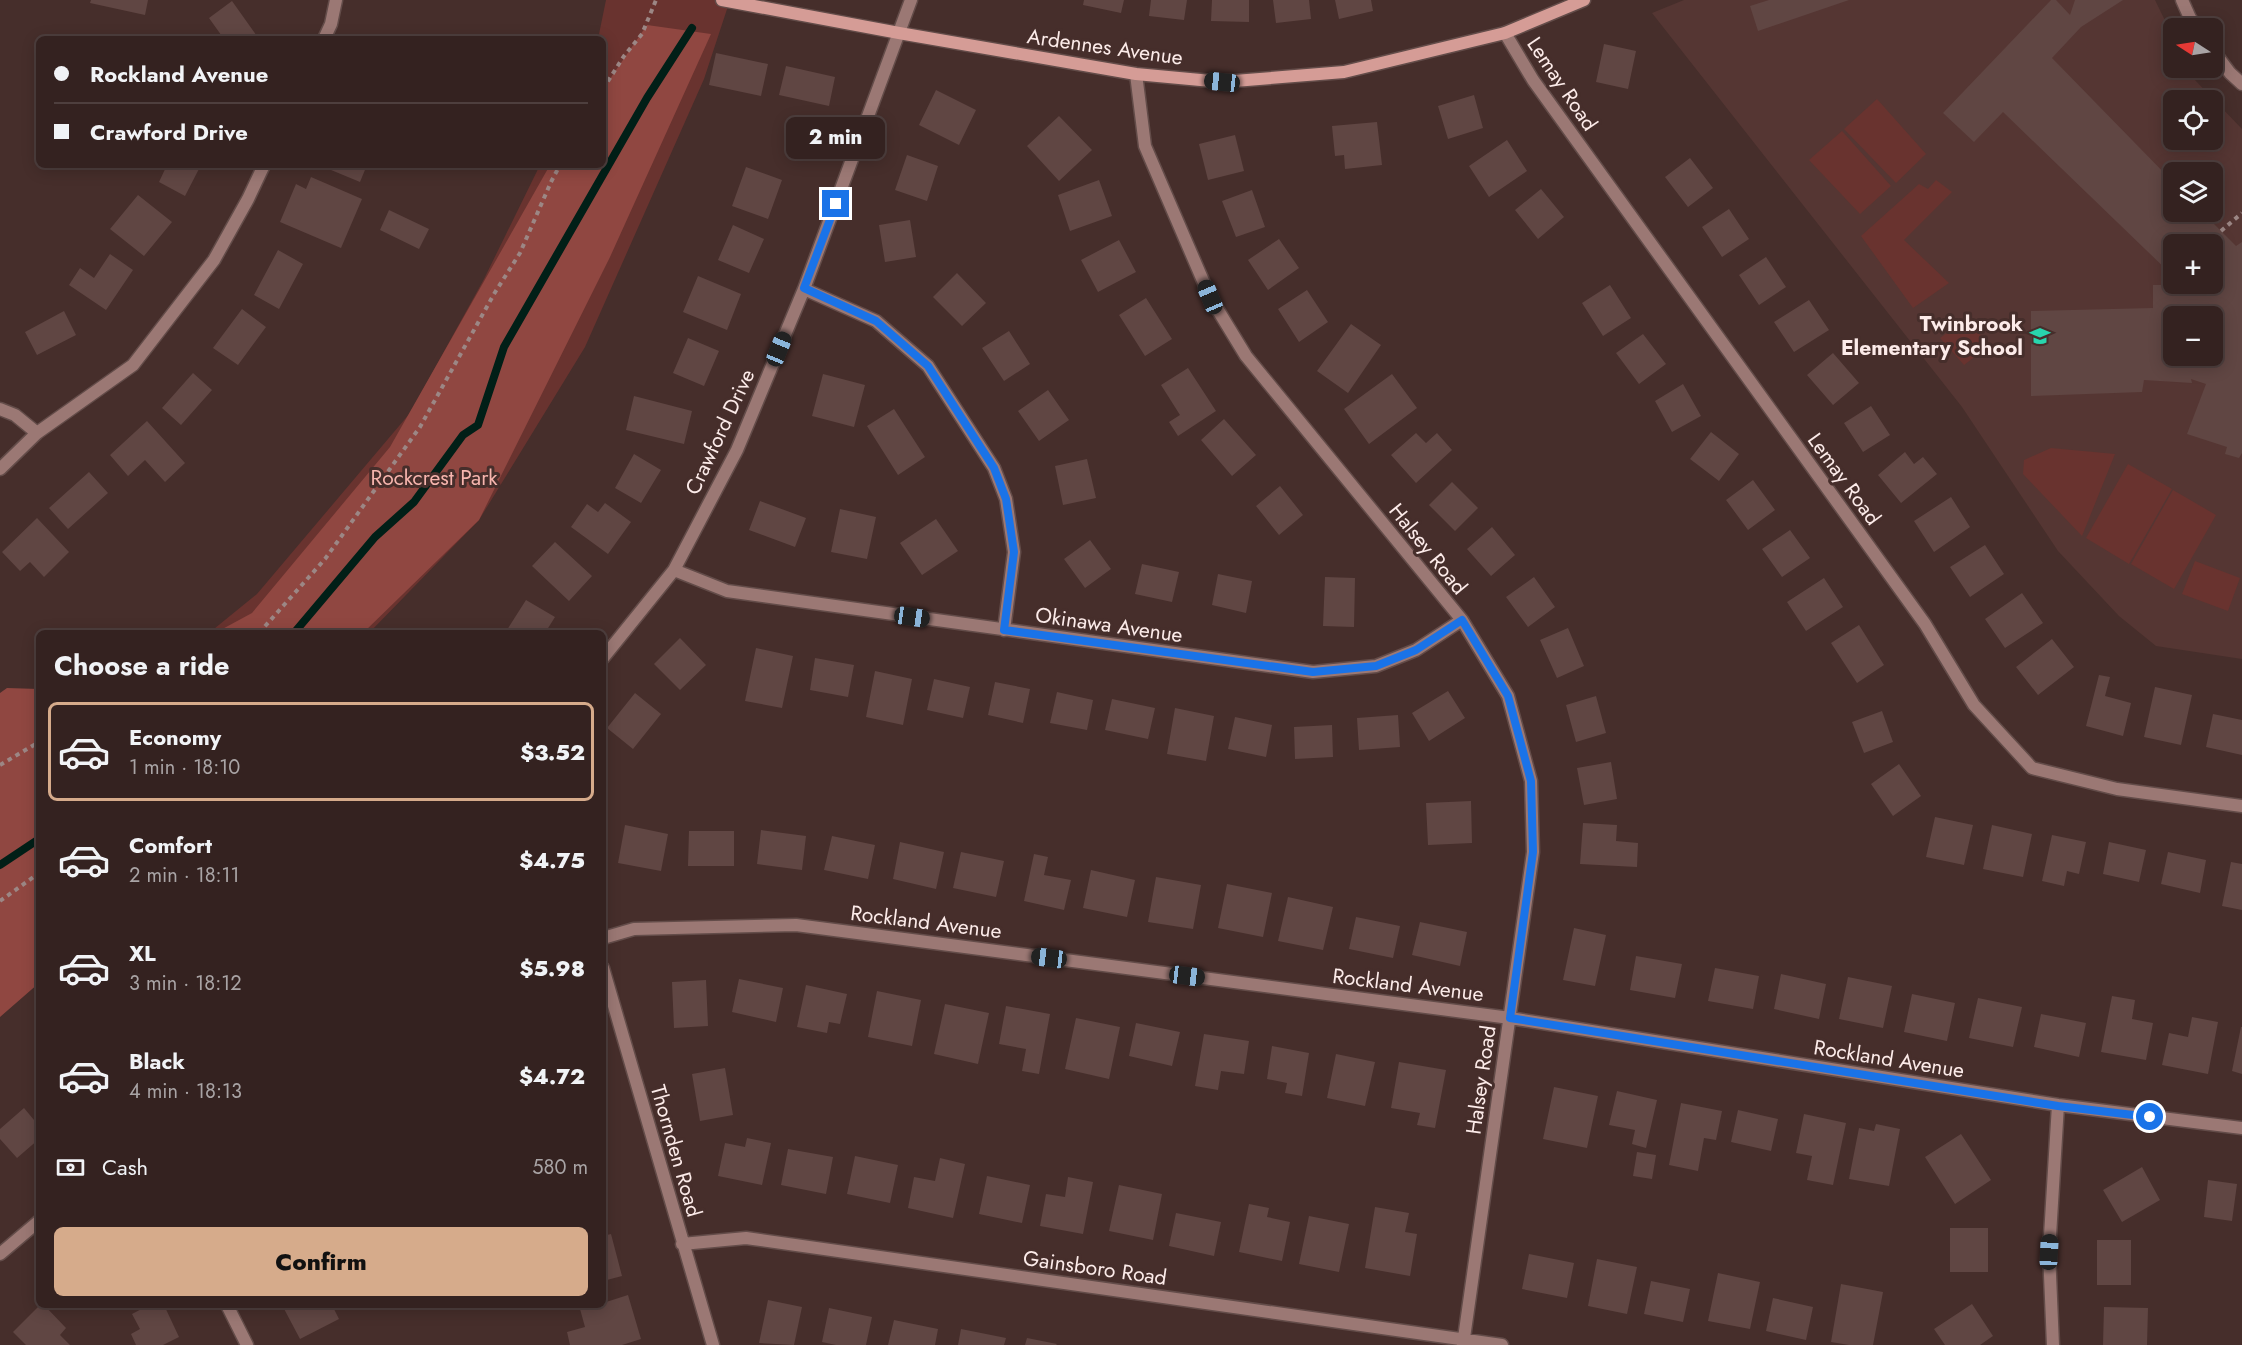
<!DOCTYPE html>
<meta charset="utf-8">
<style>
:root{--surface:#342220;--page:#3c2a29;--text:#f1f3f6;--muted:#a9a4a5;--line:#4e3f3e;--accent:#d6ab8b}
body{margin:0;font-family:Jost,sans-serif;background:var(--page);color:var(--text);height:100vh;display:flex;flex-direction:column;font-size:22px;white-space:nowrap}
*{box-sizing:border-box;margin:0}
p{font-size:20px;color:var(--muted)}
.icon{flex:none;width:33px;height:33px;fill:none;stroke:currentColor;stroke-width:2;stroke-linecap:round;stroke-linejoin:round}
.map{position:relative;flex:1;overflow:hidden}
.drawer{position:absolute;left:36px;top:630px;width:570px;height:678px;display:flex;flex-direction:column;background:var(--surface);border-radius:9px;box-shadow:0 3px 15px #0003,0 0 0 2px var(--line)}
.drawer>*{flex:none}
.top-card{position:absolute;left:36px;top:36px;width:570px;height:132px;border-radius:9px;box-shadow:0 3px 15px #0003,0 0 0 2px var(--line);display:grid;align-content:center;height:132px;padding:0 18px;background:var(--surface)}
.needle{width:39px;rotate:282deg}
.buttons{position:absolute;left:2163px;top:18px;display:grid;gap:12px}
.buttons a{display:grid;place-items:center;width:60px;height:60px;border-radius:9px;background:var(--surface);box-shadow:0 3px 15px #0003,0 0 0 2px var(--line);font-size:30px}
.end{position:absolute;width:27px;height:27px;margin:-14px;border:8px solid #1a73e8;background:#fff;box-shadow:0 0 0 3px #fff}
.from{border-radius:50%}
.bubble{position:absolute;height:42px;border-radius:9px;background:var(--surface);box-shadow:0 3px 15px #0003,0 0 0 2px var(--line);font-size:20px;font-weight:800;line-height:42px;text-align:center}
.car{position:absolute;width:18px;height:36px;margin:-18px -9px;border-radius:8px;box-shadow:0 0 4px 2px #0007;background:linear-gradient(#222 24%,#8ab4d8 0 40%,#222 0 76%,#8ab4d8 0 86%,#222 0)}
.top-card b{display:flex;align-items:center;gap:21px;height:57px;font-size:22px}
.top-card b+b{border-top:2px solid var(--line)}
.top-card i{width:15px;height:15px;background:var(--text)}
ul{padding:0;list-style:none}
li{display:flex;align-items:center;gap:18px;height:99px;margin:0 12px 9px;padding:0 6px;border:3px solid transparent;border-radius:9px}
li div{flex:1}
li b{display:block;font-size:22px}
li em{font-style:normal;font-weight:800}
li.on{border-color:var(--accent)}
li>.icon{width:54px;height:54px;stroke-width:1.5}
h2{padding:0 18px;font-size:27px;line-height:72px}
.pay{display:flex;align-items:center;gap:15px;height:66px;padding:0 18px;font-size:22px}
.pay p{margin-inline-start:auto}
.cta{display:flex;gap:12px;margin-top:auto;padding:12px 18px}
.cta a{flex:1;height:69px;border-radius:9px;background:var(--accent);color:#111;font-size:24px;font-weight:800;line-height:69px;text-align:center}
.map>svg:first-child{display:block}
.built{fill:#553633;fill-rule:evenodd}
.green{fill:#69332f}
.forest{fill:#904741}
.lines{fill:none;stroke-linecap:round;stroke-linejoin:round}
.stream{stroke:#011f17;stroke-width:8}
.building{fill:#604643;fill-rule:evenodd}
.street-casing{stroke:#634c49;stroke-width:15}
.secondary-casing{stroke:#634c49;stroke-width:15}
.path{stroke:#9c8785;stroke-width:4;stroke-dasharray:4.5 4.5;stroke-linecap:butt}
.street{stroke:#9b7874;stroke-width:12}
.secondary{stroke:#d59c96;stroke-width:12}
.route{stroke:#1a73e8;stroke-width:8}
.labels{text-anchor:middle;stroke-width:6;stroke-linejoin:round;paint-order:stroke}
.street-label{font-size:21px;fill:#fcebe9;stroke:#462e2b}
.poi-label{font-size:21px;font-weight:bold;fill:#fcebe9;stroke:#462e2b;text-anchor:end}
.park-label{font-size:21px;fill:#f7b5ae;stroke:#462e2b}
</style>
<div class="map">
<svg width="2242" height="1345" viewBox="0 0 2242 1345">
<rect width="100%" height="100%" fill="#462e2b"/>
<path class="built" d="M1684,0H2155L2173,37L2174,68H2189L2194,79L2242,129V659L2156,646L2119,616L2058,551L1962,407L1652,13ZM2174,100H2212V140H2174ZM2174,172H2212V212H2174ZM2174,244H2212V284H2174ZM2174,316H2212V356H2174Z"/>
<path class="green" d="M606,0H730L704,79L585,347L479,520L369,633H209L257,594L410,413L484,279L540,165H603V39H598Z
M1877,99L1926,154L1896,183L1844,129Z
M1842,131L1891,186L1860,214L1809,160Z
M1936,180L1952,192L1904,240L1949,283L1913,308L1861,236L1919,184L1928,189Z
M1967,318L1989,346L1964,365L1940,338Z
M2051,448L2115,454L2082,536L2023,474L2024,460Z
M2128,464L2172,489L2129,564L2086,538Z
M2173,490L2216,515L2174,589L2131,564Z
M2195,561L2240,578L2228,611L2182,594Z"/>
<path class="forest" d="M647,25L711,34L610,257L479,520L363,633H215L252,613L390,447L550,165H603V89Z
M7,688L39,689V983L0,1017V693Z"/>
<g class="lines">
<path class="stream" d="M294,633L375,537L414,502L463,435L478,425L504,347L647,98L692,28
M0,865L39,839"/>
</g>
<path class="building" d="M91,0H148L145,15L90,3Z
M1084,0H1124L1121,13L1083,5Z
M1151,0H1187L1184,20L1149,16Z
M1212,0H1249V22L1211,21Z
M1273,0H1309L1311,19L1276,23Z
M1335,0H1371L1373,11L1339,19Z
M1769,0H1849L1758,31L1750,6Z
M2051,0H2056L2070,15L2075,0H2123L2081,27L2052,58L2174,183V212H2202L2236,246L2242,242V453L2239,458L2225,454L2227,447L2187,434L2206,384L2191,379L2192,383L2144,380L2142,392L2031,396V311L2153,308V285H2169L2174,278V284H2212V244H2174V277L2003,112L1974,142L1943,113ZM2174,316H2212V356H2174Z
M232,1L259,39H224L209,18Z
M444,34H483V39H444Z
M1604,44L1636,51L1628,89L1596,82Z
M716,53L768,64L761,96L709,85Z
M786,66L835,77L829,106L779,95Z
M936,90L976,110L959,145L919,125Z
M1474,95L1483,128L1448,139L1438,106Z
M1059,116L1092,150L1059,181L1027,146Z
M1377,122L1382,165L1345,169L1344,155L1335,156L1332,126Z
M1235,135L1244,171L1208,180L1199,144Z
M1507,140L1527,171L1489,197L1469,166Z
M907,155L938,166L927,201L895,190Z
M1690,158L1713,188L1688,207L1665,177Z
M167,165H201L185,196L159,182Z
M319,165H367L360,182Z
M746,167L782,180L768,219L732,206Z
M311,177L362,199L341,248L280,222L296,184L306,189Z
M1099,180L1112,216L1070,231L1058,195Z
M1541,189L1564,217L1538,239L1515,210Z
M1252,190L1265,227L1236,237L1222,201Z
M138,195L172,222L144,256L110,229Z
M1729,209L1749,239L1722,257L1702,227Z
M389,210L429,229L419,249L380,230Z
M910,220L916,257L885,262L879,225Z
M733,225L764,239L749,273L718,260Z
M1279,239L1299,268L1268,290L1248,260Z
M1119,240L1136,272L1098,292L1081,260Z
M278,250L303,264L279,309L254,295Z
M110,254L133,270L106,310L69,285L80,268L94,278Z
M1766,257L1786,287L1759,305L1739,275Z
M957,273L986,303L962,326L933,297Z
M698,276L741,294L727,330L683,312Z
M1610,285L1631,318L1603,336L1582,303Z
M1307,290L1328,322L1299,342L1278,309Z
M1146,298L1172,339L1145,356L1119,315Z
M1809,300L1829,330L1794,352L1774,322Z
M242,309L266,327L238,365L213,348Z
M64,311L76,335L37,355L25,332Z
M1351,324L1381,345L1348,393L1317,371Z
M1009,331L1030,364L1004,381L982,348Z
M1643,334L1666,364L1639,384L1616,353Z
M688,338L719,351L704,386L673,373Z
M1833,353L1859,383L1833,405L1807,375Z
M1188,368L1216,411L1178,436L1169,422L1180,415L1161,385Z
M193,373L212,390L181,425L162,408Z
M823,374L865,385L854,427L812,416Z
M1392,374L1417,408L1369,444L1344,409Z
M1683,384L1701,416L1672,432L1655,401Z
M1048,390L1069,420L1039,441L1018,411Z
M634,396L692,411L684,444L626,430Z
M1871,406L1890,435L1863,452L1844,423Z
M894,409L925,457L898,475L867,426Z
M1224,419L1256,455L1232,476L1201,440Z
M147,421L185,463L165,482L145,460L128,476L110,455Z
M1711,432L1739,454L1719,481L1690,459Z
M1416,433L1426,443L1437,433L1452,450L1416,483L1391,455Z
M1905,452L1914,464L1923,457L1937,474L1901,503L1878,475Z
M634,454L661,470L641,503L615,488Z
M1087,459L1096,498L1063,505L1055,466Z
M89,472L108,493L68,529L49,508Z
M1753,480L1775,510L1748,530L1726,500Z
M1452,482L1478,508L1455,531L1429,505Z
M1280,486L1303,515L1279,535L1256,506Z
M1951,497L1970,527L1934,552L1914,521Z
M760,501L806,518L795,547L749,530Z
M605,503L631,522L608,554L571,527L587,504L598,512Z
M840,509L876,517L867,559L831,552Z
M37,518L69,552L44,577L30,562L20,571L2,552Z
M936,519L958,551L922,575L900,543Z
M1492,527L1515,555L1491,576L1467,549Z
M1790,530L1810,558L1782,577L1762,549Z
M1090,540L1111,569L1085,588L1064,559Z
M555,542L592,576L569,601L532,566Z
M1985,545L2004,574L1970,597L1950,567Z
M1142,564L1179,572L1172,602L1135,594Z
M1218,574L1252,581L1246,613L1212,605Z
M1325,577L1355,578L1354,627L1323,626Z
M1534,577L1555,607L1528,627L1506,597Z
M1824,578L1843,607L1806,631L1787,602Z
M2022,593L2043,623L2005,648L1985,619Z
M526,600L555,617L545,633H505Z
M1859,625L1884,665L1857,683L1831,643Z
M1568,628L1584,666L1557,678L1540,640Z
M680,638L706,665L680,690L654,664Z
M2052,639L2074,667L2038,695L2016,667Z
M756,648L793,656L782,708L745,701Z
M815,658L854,665L848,697L810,690Z
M875,671L912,679L903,725L866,717Z
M2099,675L2110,677L2105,696L2131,703L2123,736L2086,726Z
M934,679L970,687L963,718L927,710Z
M995,682L1030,689L1023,723L988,715Z
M2155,687L2192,695L2181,745L2144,737Z
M1448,691L1465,718L1429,741L1412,713Z
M1057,692L1093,700L1087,730L1050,723Z
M635,693L661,714L633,749L607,728Z
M1596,696L1606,733L1576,742L1566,705Z
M1112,699L1155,708L1148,739L1105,730Z
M1175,708L1214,716L1206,761L1167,754Z
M1882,711L1893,742L1864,753L1852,722Z
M2213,714L2242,720V755L2206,747Z
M1398,715L1400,747L1359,750L1357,718Z
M1235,717L1272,725L1266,757L1228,749Z
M1332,725L1333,757L1295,759L1294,727Z
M1611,762L1617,799L1584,805L1577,768Z
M1899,764L1921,796L1893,816L1871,784Z
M1471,801L1472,843L1428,845L1426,803Z
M1935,817L1973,825L1964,865L1926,857Z
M1583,823L1617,825L1616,841L1638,843L1637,867L1580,864Z
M625,825L668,834L661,871L618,863Z
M1992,825L2032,834L2023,877L1983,869Z
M761,830L806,836L802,870L757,864Z
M689,831H734V866H688Z
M2052,835L2086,842L2079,874L2067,871L2064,886L2042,881Z
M832,836L875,845L868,879L824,870Z
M900,842L944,852L936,889L893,879Z
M2109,842L2146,850L2139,882L2103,874Z
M961,852L1004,861L996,897L953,888Z
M2168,852L2206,860L2200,893L2161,884Z
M1034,854L1048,857L1044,875L1071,880L1064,910L1024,901Z
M2231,862L2242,864V910L2222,906Z
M1091,870L1135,880L1127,917L1083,908Z
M1156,877L1201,885L1193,929L1148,922Z
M1227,884L1272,893L1263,937L1218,928Z
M1288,897L1333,907L1323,950L1278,941Z
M1356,917L1400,926L1393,958L1349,949Z
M1420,922L1467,932L1460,966L1412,955Z
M1574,928L1606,935L1595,986L1563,980Z
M1636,956L1682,964L1675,998L1630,990Z
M1715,968L1759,976L1753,1009L1708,1001Z
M1781,974L1826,984L1819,1019L1774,1009Z
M1848,977L1892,986L1883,1028L1839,1019Z
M739,979L783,988L776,1022L732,1012Z
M706,980L708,1026L674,1028L672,982Z
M806,985L847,994L840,1024L829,1022L827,1033L797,1027Z
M877,991L921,1000L912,1046L868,1037Z
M1912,994L1955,1003L1947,1041L1904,1032Z
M2112,996L2135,1000L2132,1019L2153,1023L2146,1060L2101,1052Z
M1978,998L2022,1007L2013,1047L1969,1038Z
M945,1004L989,1013L978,1064L934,1054Z
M1006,1006L1050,1014L1039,1074L1022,1071L1026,1049L999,1044Z
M2041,1014L2086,1023L2079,1057L2034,1047Z
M2192,1017L2218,1022L2208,1074L2162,1065L2169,1033L2188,1037Z
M1076,1018L1120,1027L1109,1079L1065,1069Z
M1136,1023L1180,1032L1172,1066L1129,1056Z
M2241,1027H2242V1074L2232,1071Z
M1204,1034L1249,1041L1244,1074L1221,1071L1218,1090L1195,1086Z
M1272,1046L1309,1053L1302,1096L1285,1093L1287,1083L1267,1079Z
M1336,1054L1375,1062L1365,1106L1327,1098Z
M1399,1062L1446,1070L1435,1128L1417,1125L1420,1113L1391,1108Z
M725,1068L733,1115L700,1121L692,1074Z
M1554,1087L1598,1096L1587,1148L1543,1139Z
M1617,1091L1657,1100L1646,1148L1632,1144L1635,1130L1609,1125Z
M1681,1103L1722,1111L1716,1140L1704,1138L1698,1171L1669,1165Z
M24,1108L39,1126V1139L17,1158L0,1139V1129Z
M1738,1110L1778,1119L1771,1151L1731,1142Z
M1804,1114L1846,1123L1833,1185L1807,1180L1812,1156L1796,1153Z
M1876,1124L1900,1129L1889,1186L1849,1179L1859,1128L1874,1131Z
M1961,1134L1991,1180L1955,1204L1925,1157Z
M747,1138L771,1143L762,1185L718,1176L725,1143L745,1147Z
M788,1149L833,1157L826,1194L781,1185Z
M1637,1152L1656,1155L1652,1179L1633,1176Z
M855,1156L898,1165L890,1203L847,1194Z
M940,1158L965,1164L953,1218L908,1208L914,1177L935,1181Z
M2142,1167L2160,1200L2122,1222L2103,1190Z
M987,1176L1030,1185L1022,1223L979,1214Z
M1068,1177L1093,1182L1083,1234L1040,1226L1046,1194L1065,1197Z
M2208,1180L2237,1184L2232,1221L2204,1217Z
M1119,1185L1162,1194L1153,1240L1109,1231Z
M1249,1204L1269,1208L1267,1217L1290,1222L1282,1261L1239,1252Z
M1375,1207L1409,1213L1405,1232L1417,1234L1410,1276L1365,1268Z
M1176,1213L1221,1222L1214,1256L1169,1246Z
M1309,1216L1349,1224L1339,1272L1299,1264Z
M1950,1228H1988V1272H1950Z
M611,1234L622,1276L603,1281V1236Z
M2097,1240H2131V1285H2097Z
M1529,1254L1574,1263L1567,1298L1522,1289Z
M1597,1259L1637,1267L1627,1314L1588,1306Z
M1718,1273L1760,1282L1750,1329L1708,1321Z
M1651,1281L1690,1289L1683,1322L1644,1314Z
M1841,1284L1883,1292L1873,1345H1849L1831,1342Z
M628,1295L641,1339L622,1345H570L567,1332L585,1327L580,1309L603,1305V1303Z
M1773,1298L1813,1307L1806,1340L1766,1331Z
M768,1300L802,1307L794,1345L759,1343Z
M1972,1304L1993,1336L1980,1345H1945L1934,1329Z
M40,1305H44L66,1328L60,1335L70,1345H26L13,1332Z
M149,1305H164L179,1337L163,1345H136L131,1334L140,1329L132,1314Z
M282,1305H332L339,1319L300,1339Z
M2104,1307L2148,1308L2147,1345H2103Z
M829,1308L872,1317L866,1345H836L822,1342Z
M894,1320L938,1329L935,1345H888Z
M961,1329L1006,1338L1004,1345H958Z
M1027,1338L1057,1344L1056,1345H1025Z"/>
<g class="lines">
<g class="street-casing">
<path id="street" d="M2182,0L2190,18L2197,28
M1505,33L1533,80L1925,624L1974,705L2032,768L2117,789L2242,806
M324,39L331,24L336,0
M2212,49L2230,73L2242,84
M1136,74L1145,146L1210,297L1246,356L1462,620L1508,696L1531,781L1533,852L1463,1345
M804,289L876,321L928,366L994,468L1006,499L1014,552L1004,630
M0,409L15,415L37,433
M0,469L37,433L133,365L214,260L248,199L264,165
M674,570L727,591L1313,672L1376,666L1416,650L1462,620
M603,658L674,570L737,450L804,289L911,0
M603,938L634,929L796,925L1510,1018L2058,1105L2242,1128
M603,968L713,1345
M682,1244L746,1238L1502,1345
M0,1254L39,1221
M227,1305L247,1345
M2053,1345L2049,1252L2058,1105"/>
</g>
<g class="secondary-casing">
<path id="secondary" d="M722,0L899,33L1136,74L1222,82L1344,72L1505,33L1584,0"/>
</g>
<path class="path" d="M603,89L624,56L642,34L656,0
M2221,231L2242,213
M259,633L325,559L420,427L494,294L520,253L551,182L560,165
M0,765L39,742
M0,901L39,873"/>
<use href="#street" class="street"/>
<use href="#secondary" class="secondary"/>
</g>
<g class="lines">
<path class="route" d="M836,204L804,288L876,321L928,366L994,468L1006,499L1014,552L1004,630L1313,672L1376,666L1416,650L1462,620L1508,696L1531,781L1533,852L1510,1018L2058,1106L2150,1117"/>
</g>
<defs>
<g id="school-bare" transform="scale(1.62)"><path d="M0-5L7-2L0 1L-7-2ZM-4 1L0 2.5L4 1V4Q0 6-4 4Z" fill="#28d5ad" stroke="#462e2b" stroke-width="2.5" paint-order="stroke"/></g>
</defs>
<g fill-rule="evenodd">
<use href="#school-bare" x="2040" y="336"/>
</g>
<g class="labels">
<g class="street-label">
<text transform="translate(1105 47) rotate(8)" y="7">Ardennes Avenue</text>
<text transform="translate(1562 84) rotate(56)" y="7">Lemay Road</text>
<text transform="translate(720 432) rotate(-65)" y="7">Crawford Drive</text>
<text transform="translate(1844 479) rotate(54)" y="7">Lemay Road</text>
<text transform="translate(1428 549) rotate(51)" y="7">Halsey Road</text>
<text transform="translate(1109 625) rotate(8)" y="7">Okinawa Avenue</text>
<text transform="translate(926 922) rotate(7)" y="7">Rockland Avenue</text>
<text transform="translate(1408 985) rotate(7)" y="7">Rockland Avenue</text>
<text transform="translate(1889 1059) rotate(9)" y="7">Rockland Avenue</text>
<text transform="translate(1481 1080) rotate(-82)" y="7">Halsey Road</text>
<text transform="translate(676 1151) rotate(74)" y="7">Thornden Road</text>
<text transform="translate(1095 1268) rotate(8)" y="7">Gainsboro Road</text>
</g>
<g class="poi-label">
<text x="2023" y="331">Twinbrook<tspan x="2023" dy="24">Elementary School</tspan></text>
</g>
<g class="park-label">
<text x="434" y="485">Rockcrest Park</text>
</g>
</g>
</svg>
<div class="buttons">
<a><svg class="needle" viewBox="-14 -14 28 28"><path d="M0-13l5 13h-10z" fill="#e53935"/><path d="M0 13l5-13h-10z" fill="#a9a4a5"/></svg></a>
<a><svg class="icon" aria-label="locate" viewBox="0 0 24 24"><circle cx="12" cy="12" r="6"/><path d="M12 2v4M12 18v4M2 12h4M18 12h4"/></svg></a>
<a><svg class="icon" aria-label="layers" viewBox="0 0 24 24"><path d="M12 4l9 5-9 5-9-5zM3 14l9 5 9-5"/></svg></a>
<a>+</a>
<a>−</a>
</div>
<i class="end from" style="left:2150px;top:1117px"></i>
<i class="end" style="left:836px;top:204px"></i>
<div class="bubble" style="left:786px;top:117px;width:99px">2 min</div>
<i class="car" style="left:1222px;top:82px;rotate:276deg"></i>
<i class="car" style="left:1210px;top:297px;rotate:337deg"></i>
<i class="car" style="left:779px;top:349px;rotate:22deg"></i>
<i class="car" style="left:912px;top:617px;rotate:98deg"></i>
<i class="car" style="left:1049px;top:958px;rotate:277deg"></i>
<i class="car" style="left:1187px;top:976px;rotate:97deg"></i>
<i class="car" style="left:2049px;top:1252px;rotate:3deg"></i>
<div class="top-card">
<b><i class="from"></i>Rockland Avenue</b>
<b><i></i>Crawford Drive</b>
</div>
<section class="drawer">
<h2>Choose a ride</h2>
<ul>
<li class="on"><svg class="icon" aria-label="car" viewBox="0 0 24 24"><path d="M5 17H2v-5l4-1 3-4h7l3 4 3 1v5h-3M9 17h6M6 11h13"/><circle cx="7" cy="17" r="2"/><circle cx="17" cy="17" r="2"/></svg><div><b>Economy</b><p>1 min · 18:10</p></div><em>$3.52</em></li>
<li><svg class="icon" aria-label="car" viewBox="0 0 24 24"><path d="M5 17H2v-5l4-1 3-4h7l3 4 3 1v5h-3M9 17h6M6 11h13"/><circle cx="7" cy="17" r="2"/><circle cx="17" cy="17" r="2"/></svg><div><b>Comfort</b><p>2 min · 18:11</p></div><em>$4.75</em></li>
<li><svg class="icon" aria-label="car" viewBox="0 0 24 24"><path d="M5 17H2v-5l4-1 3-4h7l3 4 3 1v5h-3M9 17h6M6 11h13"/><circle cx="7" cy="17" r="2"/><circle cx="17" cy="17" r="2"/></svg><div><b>XL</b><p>3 min · 18:12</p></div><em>$5.98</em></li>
<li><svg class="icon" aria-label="car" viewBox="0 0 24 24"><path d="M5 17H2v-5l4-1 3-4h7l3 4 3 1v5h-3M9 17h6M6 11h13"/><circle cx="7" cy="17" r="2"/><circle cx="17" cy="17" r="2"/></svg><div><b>Black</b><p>4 min · 18:13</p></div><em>$4.72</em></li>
</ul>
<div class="pay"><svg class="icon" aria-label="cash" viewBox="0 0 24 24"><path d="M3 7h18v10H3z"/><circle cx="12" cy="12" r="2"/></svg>Cash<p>580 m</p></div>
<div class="cta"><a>Confirm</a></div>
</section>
</div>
